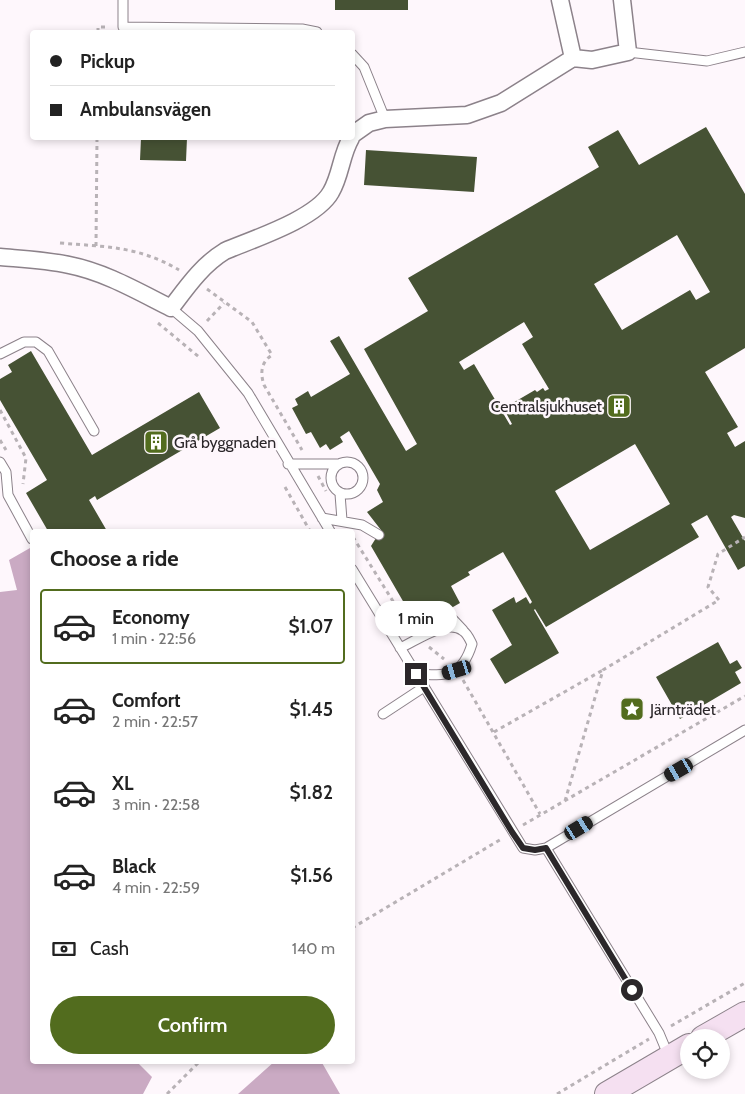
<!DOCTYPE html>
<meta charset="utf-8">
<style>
:root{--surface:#fff;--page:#f2f2f2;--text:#222;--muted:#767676;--line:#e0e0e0;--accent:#526c1e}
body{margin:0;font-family:Cabin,sans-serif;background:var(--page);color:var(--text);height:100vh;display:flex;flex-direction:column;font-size:19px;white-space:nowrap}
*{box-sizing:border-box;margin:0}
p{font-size:16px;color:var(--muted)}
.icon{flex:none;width:28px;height:28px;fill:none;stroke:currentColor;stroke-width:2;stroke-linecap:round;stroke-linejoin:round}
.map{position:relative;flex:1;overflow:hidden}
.side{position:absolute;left:30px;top:529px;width:325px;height:535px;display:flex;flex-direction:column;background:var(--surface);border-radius:5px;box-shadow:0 2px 8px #0003}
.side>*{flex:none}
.guide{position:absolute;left:30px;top:30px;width:325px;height:110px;border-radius:5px;box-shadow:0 2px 8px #0003;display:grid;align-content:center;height:110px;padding:0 20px;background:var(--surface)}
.fabs{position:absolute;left:680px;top:1029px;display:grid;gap:10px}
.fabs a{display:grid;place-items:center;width:50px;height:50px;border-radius:50%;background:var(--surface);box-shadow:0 2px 8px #0003;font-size:25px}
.end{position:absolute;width:22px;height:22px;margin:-11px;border:6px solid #2b272a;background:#fff;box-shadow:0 0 0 2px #fff}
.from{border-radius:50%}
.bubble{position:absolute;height:35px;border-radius:18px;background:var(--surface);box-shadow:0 2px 8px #0003;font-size:16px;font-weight:600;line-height:35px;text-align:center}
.car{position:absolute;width:15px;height:30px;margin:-15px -8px;border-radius:6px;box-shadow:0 0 4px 1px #0007;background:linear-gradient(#222 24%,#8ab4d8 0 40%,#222 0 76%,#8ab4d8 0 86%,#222 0)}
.guide b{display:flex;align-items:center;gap:18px;height:48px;font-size:19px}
.guide b+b{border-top:1px solid var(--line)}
.guide i{width:12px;height:12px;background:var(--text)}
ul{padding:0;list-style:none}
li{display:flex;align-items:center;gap:15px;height:75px;margin:0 10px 8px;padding:0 10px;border:2px solid transparent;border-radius:5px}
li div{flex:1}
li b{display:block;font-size:19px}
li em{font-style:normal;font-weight:600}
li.selected{border-color:var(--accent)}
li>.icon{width:45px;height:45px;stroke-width:1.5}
h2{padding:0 20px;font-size:22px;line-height:60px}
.pay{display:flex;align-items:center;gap:12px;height:55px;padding:0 20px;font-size:19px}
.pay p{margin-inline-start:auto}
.cta{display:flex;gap:10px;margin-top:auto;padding:10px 20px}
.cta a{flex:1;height:58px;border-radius:30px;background:var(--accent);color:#fff;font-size:20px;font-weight:600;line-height:58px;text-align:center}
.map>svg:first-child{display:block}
.forest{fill:#caaac3}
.building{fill:#465234;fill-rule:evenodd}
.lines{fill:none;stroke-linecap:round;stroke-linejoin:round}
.lane-casing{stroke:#8c828a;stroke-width:11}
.street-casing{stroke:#8c828a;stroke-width:19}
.secondary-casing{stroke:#8c828a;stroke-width:26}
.path{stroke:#b8b2b6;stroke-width:3;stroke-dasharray:4 4;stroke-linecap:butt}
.lane{stroke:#fff;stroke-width:9}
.street{stroke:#fff;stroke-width:16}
.secondary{stroke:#f5e0f1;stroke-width:24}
.route{stroke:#2b272a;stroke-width:6}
.labels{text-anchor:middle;stroke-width:5;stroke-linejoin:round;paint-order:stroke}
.poi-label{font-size:16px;fill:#2b272a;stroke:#fef7fc;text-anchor:start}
</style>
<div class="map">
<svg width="745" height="1094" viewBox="0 0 745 1094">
<rect width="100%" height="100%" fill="#fef7fc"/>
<path class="forest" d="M30,548L32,553V1061H136L152,1077L143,1094H0V592L17,590L9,560Z
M275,1061H321L340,1094H238Z"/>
<path class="building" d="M335,0H408V10H335Z
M706,127L745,194V348L705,372L738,427L727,433L735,447L745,441V518L734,515L731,517L745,541V566L738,570L707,515L691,524L699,537L546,627L535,609L534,610L559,653L505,684L490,659L512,645L492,610L514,597L516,603L526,597L530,604L532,602L503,552L468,572L470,575L451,586L460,603L418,627L371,546L381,530L367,512L383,502L377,490L380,484L349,431L340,437L343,442L330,450L326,444L320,448L311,432L306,434L292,408L298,405L295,399L308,391L311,397L350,374L330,341L339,336L406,451L417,444L364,349L428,311L408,278L599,167L588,147L618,130L639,165ZM677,235L710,292L696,300L690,290L622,330L594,284ZM524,322L533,337L522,344L549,389L545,391L543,388L537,392L535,390L511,404L512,407L505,411L512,424L510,425L474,364L464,370L459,362ZM635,444L670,504L590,550L555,491Z
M141,138H187L186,161L140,160Z
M366,150L477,157L474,192L364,185Z
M31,351L92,455L199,392L220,428L97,500L95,496L89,500L107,531H48L26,493L47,480L0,400V379L12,372L8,365Z
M718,642L730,664L737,660L742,668L735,672L741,683L680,719L656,677Z"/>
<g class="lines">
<g class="lane-casing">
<path id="lane" d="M123,0V27L302,29L317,32
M628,52L707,61L745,52
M352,54L364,67L385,119
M171,308L198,331L248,393L330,531
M0,354L24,342H36L48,351L94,431
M331 478a16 16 0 1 1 32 0a16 16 0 1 1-32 0Z
M0,462L6,472L8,495L32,539
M288,464H339
M340,494L342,520
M322,518L362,525L379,535
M352,569L523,848L535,850L546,848L745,730
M445,611L463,630
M400,648C416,641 447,618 463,631C467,633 470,640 472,644C462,677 447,676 416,674
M383,714L424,687
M546,848L659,1033L669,1057"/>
</g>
<g class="street-casing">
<path id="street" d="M560,0L573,58
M352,135L369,123L385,119L467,115L501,103L573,58L592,60L628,52L622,0
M0,257C23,259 46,260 69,265C105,272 139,292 171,308C187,287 202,265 225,251C253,239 316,219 331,192C341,175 341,155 351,138"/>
</g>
<g class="secondary-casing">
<path id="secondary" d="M703,1038L745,1014
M607,1094L689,1046"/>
</g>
<path class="path" d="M98,32V27H109
M60,243C107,247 138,246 179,270
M96,246L97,138
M207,289L252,322L272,355C261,362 260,373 264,385L302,450
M207,321L224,303
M158,323L199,357
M0,410L26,458L23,484
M0,440L6,450
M318,476L326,491
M285,487L310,531
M353,537L409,627
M429,647L444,659
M463,680L540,814
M494,732L603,670
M565,801L603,670L719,600L708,587L718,554L745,537
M523,825L745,696
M352,928L503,838
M671,1026L745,983
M167,1094L200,1061
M557,1094L649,1039"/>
<use href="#lane" class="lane"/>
<use href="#street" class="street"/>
<use href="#secondary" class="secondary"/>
</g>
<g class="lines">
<path class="route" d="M416,674L512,832L523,848L535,850L546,848L632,990"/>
</g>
<defs>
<g id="building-square" transform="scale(1.25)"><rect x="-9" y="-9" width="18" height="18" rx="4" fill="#526c1e" stroke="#fef7fc"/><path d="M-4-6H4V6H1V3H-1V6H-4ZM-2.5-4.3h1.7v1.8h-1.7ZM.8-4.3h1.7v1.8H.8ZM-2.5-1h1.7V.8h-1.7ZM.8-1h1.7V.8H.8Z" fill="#fff"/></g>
<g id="sight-square" transform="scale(1.25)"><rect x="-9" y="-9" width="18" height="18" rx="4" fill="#526c1e" stroke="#fef7fc"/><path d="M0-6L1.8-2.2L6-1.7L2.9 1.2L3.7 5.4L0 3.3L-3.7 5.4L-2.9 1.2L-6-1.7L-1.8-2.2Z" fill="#fff"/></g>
</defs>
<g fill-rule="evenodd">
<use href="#building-square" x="619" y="406"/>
<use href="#building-square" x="156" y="442"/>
<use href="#sight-square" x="632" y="709"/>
</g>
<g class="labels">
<g class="poi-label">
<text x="602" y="412" text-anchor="end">Centralsjukhuset</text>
<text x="174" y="448">Grå byggnaden</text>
<text x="650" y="715">Järnträdet</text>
</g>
</g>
</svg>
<div class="fabs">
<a><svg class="icon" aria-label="locate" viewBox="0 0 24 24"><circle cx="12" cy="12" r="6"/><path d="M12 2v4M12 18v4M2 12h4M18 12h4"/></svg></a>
</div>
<i class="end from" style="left:632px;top:990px"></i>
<i class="end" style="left:416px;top:674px"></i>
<div class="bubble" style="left:375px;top:601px;width:82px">1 min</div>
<i class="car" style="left:457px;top:670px;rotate:253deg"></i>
<i class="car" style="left:679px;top:770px;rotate:240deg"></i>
<i class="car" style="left:579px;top:828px;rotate:59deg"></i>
<div class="guide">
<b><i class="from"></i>Pickup</b>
<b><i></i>Ambulansvägen</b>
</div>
<section class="side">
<h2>Choose a ride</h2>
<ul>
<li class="selected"><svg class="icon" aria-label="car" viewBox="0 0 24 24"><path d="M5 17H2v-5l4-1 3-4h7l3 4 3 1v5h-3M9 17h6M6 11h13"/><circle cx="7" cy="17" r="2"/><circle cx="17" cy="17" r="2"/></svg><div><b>Economy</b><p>1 min · 22:56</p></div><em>$1.07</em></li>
<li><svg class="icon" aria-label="car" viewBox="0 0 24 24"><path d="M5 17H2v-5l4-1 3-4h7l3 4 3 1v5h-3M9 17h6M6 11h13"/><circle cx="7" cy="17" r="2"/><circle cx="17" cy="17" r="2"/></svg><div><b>Comfort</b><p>2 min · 22:57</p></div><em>$1.45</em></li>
<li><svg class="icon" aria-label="car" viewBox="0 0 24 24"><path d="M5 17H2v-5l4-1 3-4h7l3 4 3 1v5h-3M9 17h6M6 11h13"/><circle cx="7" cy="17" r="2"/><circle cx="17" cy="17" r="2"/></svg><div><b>XL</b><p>3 min · 22:58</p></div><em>$1.82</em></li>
<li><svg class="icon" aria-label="car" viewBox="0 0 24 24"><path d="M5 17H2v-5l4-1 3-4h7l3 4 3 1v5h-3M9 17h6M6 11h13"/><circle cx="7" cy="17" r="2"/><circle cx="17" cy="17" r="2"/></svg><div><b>Black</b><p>4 min · 22:59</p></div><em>$1.56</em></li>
</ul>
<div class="pay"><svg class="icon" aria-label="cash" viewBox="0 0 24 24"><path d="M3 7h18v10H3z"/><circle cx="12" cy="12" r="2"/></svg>Cash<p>140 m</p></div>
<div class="cta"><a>Confirm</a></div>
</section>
</div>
